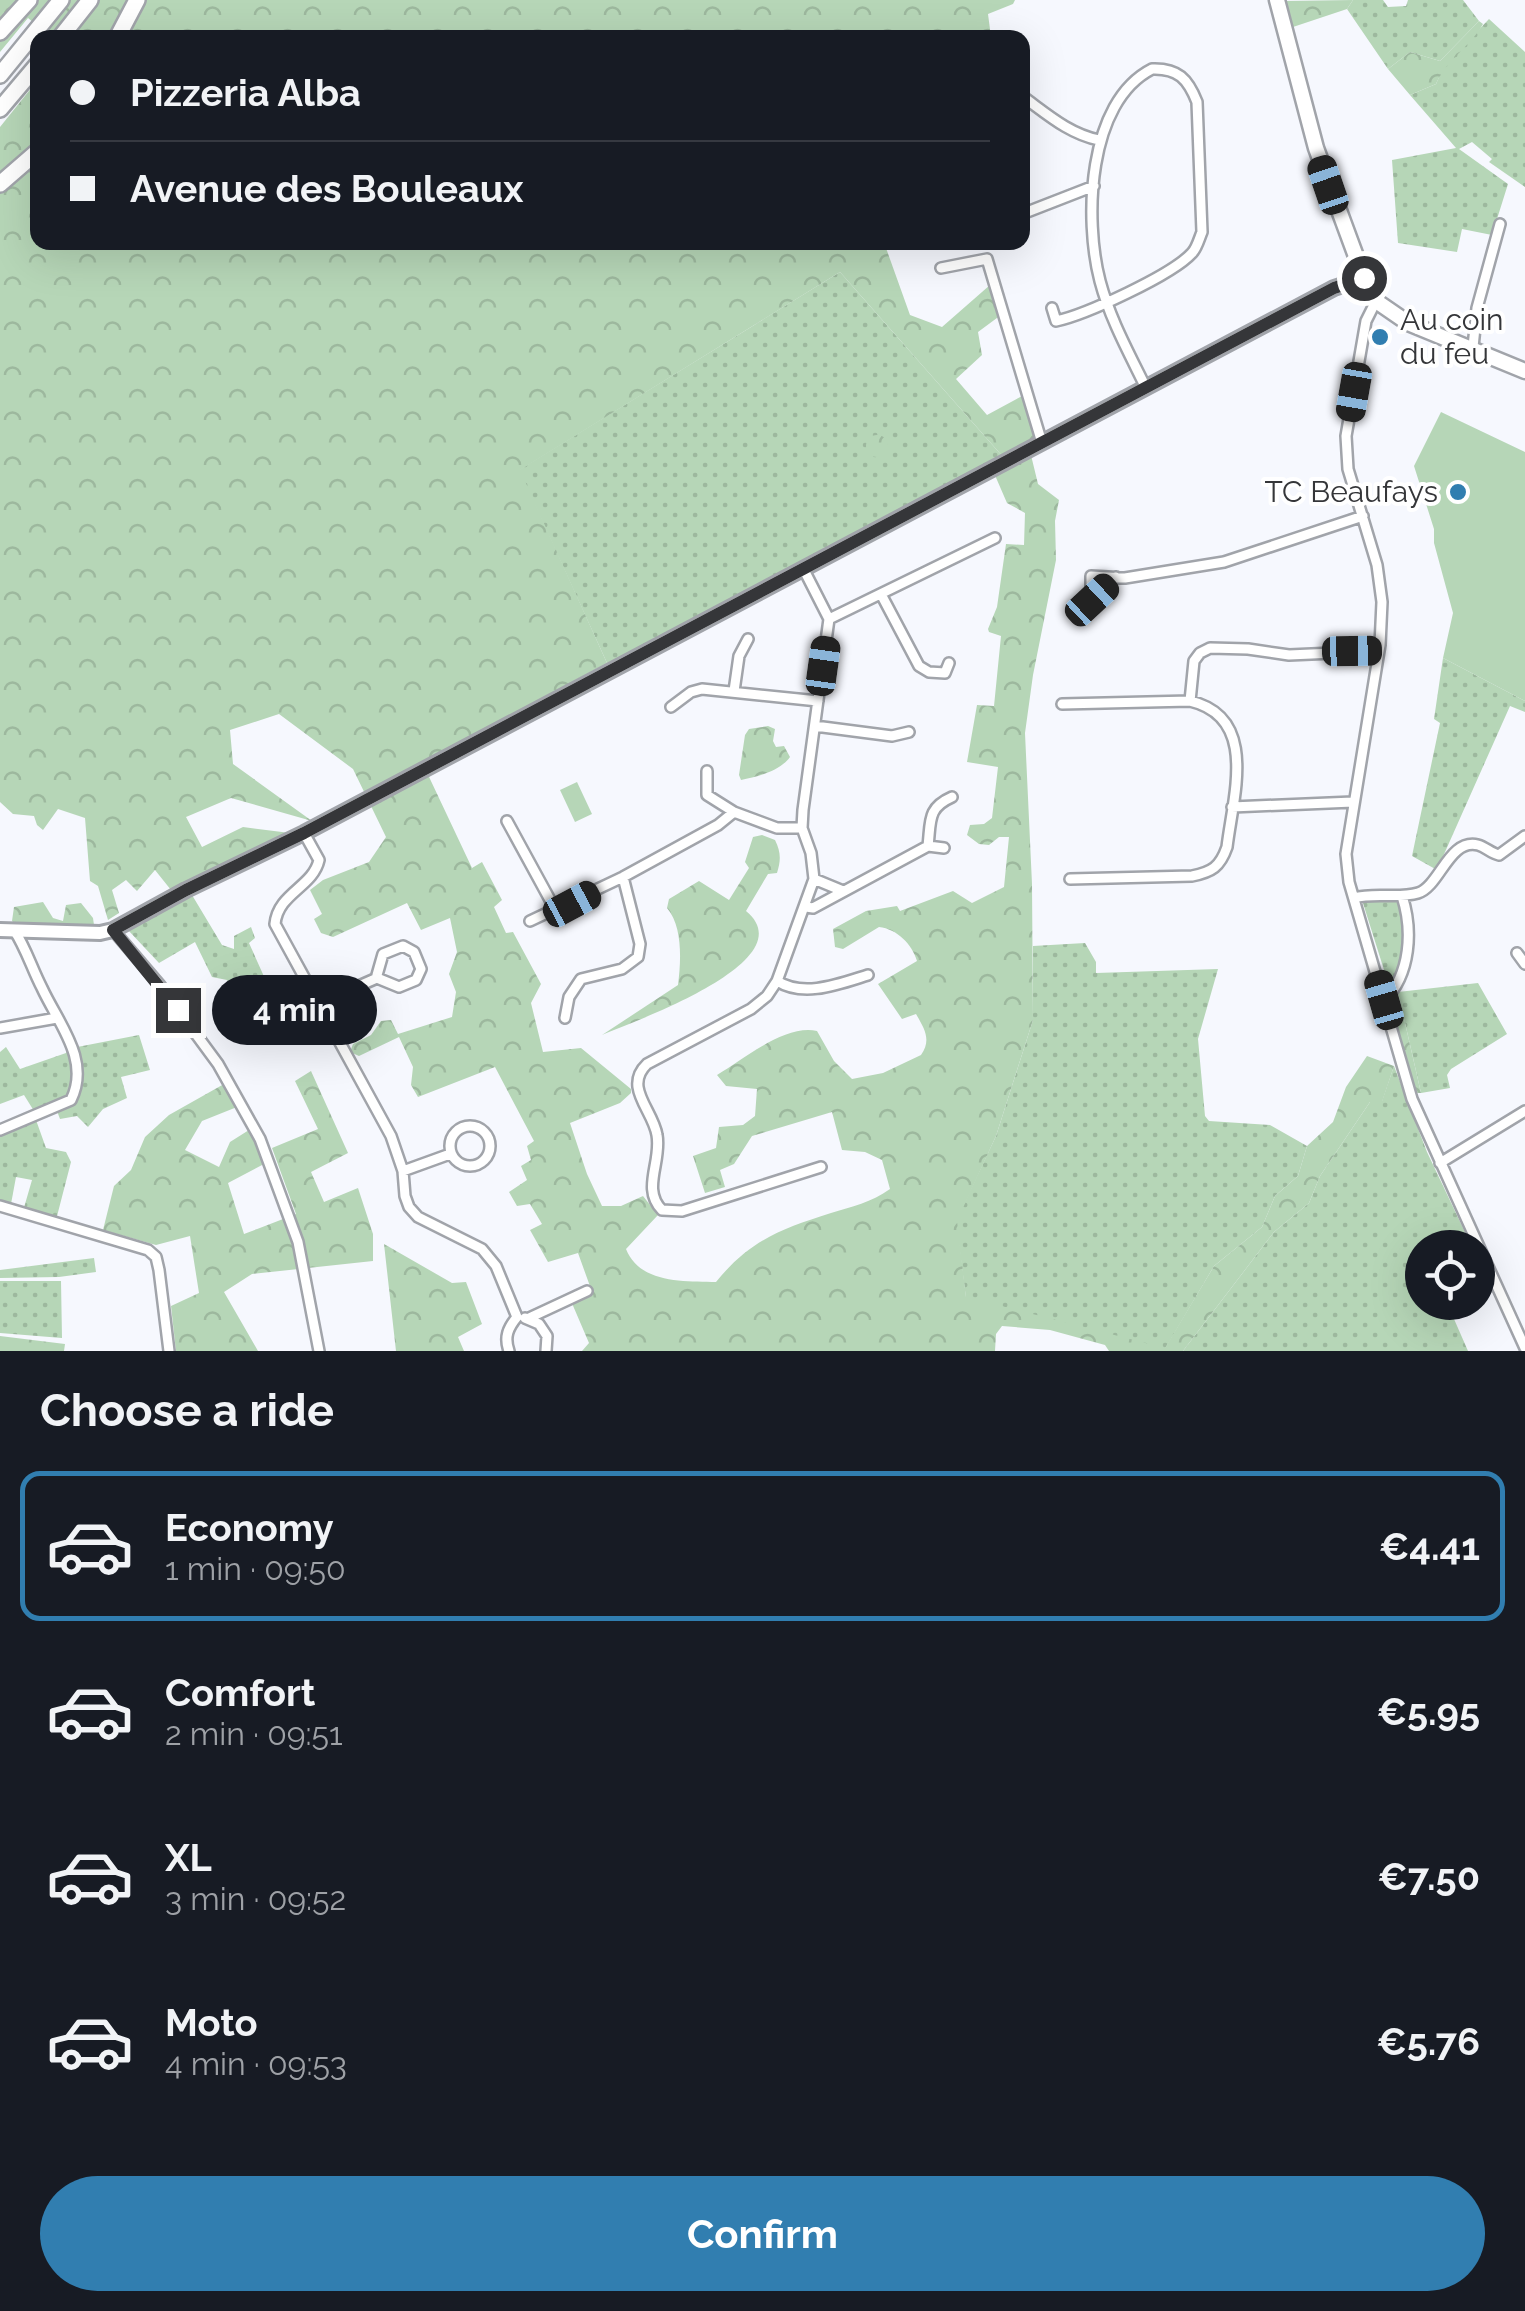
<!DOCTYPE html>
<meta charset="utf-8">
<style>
:root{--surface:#171b24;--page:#20242c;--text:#f1f3f6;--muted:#9ea1a6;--line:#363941;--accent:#317eb0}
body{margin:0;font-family:Raleway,sans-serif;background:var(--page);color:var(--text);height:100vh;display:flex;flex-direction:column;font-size:38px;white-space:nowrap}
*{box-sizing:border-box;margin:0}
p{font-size:32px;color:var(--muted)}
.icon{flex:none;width:55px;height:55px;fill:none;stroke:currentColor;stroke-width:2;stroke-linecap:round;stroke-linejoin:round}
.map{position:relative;height:1351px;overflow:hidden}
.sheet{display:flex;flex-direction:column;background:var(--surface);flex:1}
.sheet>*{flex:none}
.banner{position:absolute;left:30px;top:30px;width:1000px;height:220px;border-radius:20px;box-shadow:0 10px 40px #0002;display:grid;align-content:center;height:220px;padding:0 40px;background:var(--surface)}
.tools{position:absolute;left:1405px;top:1230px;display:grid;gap:20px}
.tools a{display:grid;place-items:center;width:90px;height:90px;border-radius:50%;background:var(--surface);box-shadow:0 10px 40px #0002;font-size:50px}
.end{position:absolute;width:45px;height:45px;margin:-22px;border:12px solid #353639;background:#fff;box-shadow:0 0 0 5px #fff}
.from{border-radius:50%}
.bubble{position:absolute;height:70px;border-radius:35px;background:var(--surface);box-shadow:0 10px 40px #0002;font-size:32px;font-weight:700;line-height:70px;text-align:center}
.car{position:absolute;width:30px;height:60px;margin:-30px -15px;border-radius:12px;box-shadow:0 0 8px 2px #0007;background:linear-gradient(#222 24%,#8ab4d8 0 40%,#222 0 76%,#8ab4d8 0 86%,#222 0)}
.banner b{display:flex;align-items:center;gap:35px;height:95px;font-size:38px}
.banner b+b{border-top:2px solid var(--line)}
.banner i{width:25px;height:25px;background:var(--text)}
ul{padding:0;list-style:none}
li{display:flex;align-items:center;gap:30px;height:150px;margin:0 20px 15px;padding:0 20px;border:5px solid transparent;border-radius:20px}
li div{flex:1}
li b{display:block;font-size:38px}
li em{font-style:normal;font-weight:700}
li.selected{border-color:var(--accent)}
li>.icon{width:90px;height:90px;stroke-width:1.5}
h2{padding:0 40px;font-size:45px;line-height:120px}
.button{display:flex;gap:20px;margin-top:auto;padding:20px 40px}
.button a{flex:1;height:115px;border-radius:60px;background:var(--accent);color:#fff;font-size:40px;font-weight:700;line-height:115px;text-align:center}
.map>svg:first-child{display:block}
.grass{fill:url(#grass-dots)}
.forest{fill:url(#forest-crowns)}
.garden{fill:#b6d6b7}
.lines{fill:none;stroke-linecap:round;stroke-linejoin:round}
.minor-casing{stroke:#a1a4aa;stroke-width:14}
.secondary-casing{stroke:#a1a4aa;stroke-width:18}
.primary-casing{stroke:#a1a4aa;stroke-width:19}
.motorway-casing{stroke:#a1a4aa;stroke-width:20}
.minor{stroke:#fff;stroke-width:9}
.secondary{stroke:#fff;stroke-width:12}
.primary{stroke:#fff;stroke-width:14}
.motorway{stroke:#fff;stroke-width:15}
.route{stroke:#353639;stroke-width:12}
.poi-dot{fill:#317eb0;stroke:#fff;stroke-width:4}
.labels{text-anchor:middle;stroke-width:8;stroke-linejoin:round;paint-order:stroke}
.poi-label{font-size:30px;fill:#353639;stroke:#fff;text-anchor:start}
</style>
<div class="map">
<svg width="1525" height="1351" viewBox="0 0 1525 1351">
<defs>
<pattern id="grass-dots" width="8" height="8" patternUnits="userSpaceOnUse" patternTransform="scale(2.5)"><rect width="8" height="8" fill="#b6d6b7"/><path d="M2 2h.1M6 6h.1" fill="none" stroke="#9db89e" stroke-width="1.8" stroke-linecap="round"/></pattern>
<pattern id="forest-crowns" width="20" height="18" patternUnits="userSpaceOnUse" patternTransform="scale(2.5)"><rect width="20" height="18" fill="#b6d6b7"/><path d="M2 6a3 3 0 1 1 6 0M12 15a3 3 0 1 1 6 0" fill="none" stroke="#9db89e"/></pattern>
</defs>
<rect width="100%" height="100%" fill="#f6f8fe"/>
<path class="grass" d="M1353,0H1383L1388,7L1406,6L1408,0H1463L1479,21L1440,61L1410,52L1388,69L1347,9Z
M1489,19L1525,52V187L1489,162L1492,159L1472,142L1459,149L1508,184L1492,235L1462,229L1457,252L1398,243L1392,160L1456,148L1410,95L1436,84L1444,66Z
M840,272L1004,458L666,636L607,663L519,470Z
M1443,658L1525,701V712L1510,706L1437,870L1412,856L1440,723L1434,719Z
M192,895L222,945L234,949V936L251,927L255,938L249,943L275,1001L247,1014L227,980L212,977L195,942L159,963L128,930Z
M1362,900H1393L1401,905L1407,941L1390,989Z
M1085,943L1096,962V973L1218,969L1198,1039L1205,1116L1209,1121L1270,1125L1307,1146L1298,1176L1275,1196L1262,1227L1214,1266L1165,1349L966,1298L956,1221L996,1136L1033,1020V946Z
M1478,983L1507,1034L1451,1069L1447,1075L1450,1088L1421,1093L1398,992Z
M139,1035L150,1070L121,1077L127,1098L103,1109L88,1127L77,1116L60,1119L54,1103L34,1111L24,1095L0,1104V1052L6,1047L20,1069L66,1053L67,1049Z
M1394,1066L1427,1152L1472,1247L1422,1248V1302L1447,1303L1468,1351H1183L1274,1232L1309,1203L1320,1176L1370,1102L1382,1101Z
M36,1120L46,1148L66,1152L71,1162L56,1220L23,1211L32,1180L16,1177L11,1204L0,1206V1133Z
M94,1258L96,1272L59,1277L0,1278V1270Z
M0,1281H61L62,1338L0,1333Z"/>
<path class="forest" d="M0,0H1015L1013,4L988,14L991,37L52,38L28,18L0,52Z
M1353,0L1347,9L1293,27L1285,1Z
M1479,21L1483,24C1470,47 1447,59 1436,84L1410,95L1388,69L1410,52L1440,61Z
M37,81L38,242L890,243L886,248L910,315L942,327L990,285L1001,315L978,332L982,355L956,379L987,415L1024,395L1036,440L1004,458L840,272L520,470L607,663L422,762L472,868L482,862L502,900L494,907L506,933L513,932L541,984L531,1003L543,1052L581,1048L631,1089V1093L620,1103L570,1123L587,1174L602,1206H621L643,1196L658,1215L626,1249C640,1284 684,1281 716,1282C750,1240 781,1229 831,1213C851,1207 872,1202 890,1189L882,1160L865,1152L842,1150L832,1112L752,1136L734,1164L720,1170L725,1187L705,1193L693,1156L716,1148L719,1127L743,1125L755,1116L757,1089L726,1086L717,1075C744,1059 785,1024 817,1031L834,1061L852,1079L883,1073L921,1055C932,1040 924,1028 916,1014L902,1019L878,984L917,961C912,944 897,929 879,927L843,949L835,947L833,929L866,911L897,906L900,911L953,891L972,903L1004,887L1009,837H999L989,845L979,844L967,835L970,825L984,824L992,818L998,767L967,762L977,705L994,706L1001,636L989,632L988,629L997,607L1006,544L1024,545L1025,513L1007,503L994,473L1030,451L1038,484L1059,500L1055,521L1056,560L1033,675L1025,733L1032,884L1033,1020L996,1136L957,1221L966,1297L1165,1348L1214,1266L1262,1227L1275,1196L1298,1176L1307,1146L1333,1122L1346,1087L1367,1056L1394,1066L1382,1102H1370L1320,1176L1309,1203L1274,1232L1183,1351H1109L1105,1345L1050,1330L1002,1326L996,1334L995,1351H582L589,1343L571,1301L591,1289L578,1253L548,1262L530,1230L542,1224L530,1204L517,1206L509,1192L527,1180L521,1166L531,1160L527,1146L534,1141L495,1067L418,1097L411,1085L413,1067L399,1037L359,1056L350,1052L353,1044L371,1035L381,1021L391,1020L398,1034L452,1017L456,992L449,974L457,952L450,918L421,930L407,903L333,937L321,933L314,919L322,914L310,890L323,880L369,862L386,837L353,769L279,714L230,730L233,764L312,821L231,798L186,817L202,847L243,827L290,833L171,890L155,870L137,891L126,880L112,890L119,913L108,920L98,886L90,881L85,818L58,809L43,830L37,825L34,816L13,814L0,802V127Z
M866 446a11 11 0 1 1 22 0a11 11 0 1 1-22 0Z
M768,726L775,729L773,741L776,747L784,746L790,757C780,771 757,777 741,780L739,775L745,735L749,729Z
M762,835L775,840C781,852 781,860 777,873L768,874L746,911C807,961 632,1022 602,1035L678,985C681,961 683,927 667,908L669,899L699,881L729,900L749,868L745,862L753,837Z
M43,902L53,918L63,921L66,905L81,903L93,918L94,925L88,928L16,925L12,921L14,907Z
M1398,992L1421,1093H1415L1387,999Z
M311,1071L348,1153L311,1172L324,1202L358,1188L373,1234V1261L252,1274L224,1292L258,1351H176L171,1306L199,1293L190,1236L156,1245L103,1230L114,1186L131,1170L145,1137L169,1115L224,1084L237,1107L202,1121L185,1150L219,1167L230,1142L249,1130L264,1164L228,1183L244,1234L296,1214L272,1148L318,1129L295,1081Z
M384,1244L452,1283L466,1282L482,1324L458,1337L464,1351H396Z
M0,1336L65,1344L64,1351H0Z"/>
<path class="garden" d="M1441,412L1525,452V701L1443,658L1453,613L1434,543V529L1414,466Z
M577,782L592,814L575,822L560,790Z"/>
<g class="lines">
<g class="minor-casing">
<path id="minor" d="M1022,96C1047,114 1069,134 1099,140
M1022,214L1094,186
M941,268L987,259L1042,443
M1376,301L1366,321L1346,436L1348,469L1377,565L1382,602L1380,645L1346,854L1349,882L1412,1099L1525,1348
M1052,308L1056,321C1085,315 1172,275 1192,253C1197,248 1199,239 1202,232L1197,102C1188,79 1178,68 1152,69C1087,102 1084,220 1100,281C1110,319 1129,353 1146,388
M1473,347L1477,308L1500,224
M803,568L829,619L803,810L802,828L811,853L814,879L777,981L767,996L751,1009L647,1064C623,1087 653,1110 657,1135C662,1162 641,1189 662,1210L682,1211L821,1167
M1116,577L1091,600V576L1125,578L1224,562L1363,516
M882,596L919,666L929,672L945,673L949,663
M829,619L995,538
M734,691L739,656L748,639
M1190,701L1194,661L1200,653L1210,648L1248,649L1289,655L1379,651
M1062,704L1190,701C1259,717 1233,796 1227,847C1220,867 1212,872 1192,876L1070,879
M671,707L691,692L702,689L818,701
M815,726L892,736L909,732
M707,771V795L734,812
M1232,807L1353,802
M507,821L555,909
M304,833L319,860C313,887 278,893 275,924L391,1136L403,1171L405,1196L409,1207L418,1217L482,1249L496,1266L517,1317
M928,846L944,848
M814,879L843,891
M1354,898C1375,892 1398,899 1418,893C1440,886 1449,838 1478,845C1486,847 1490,853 1499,855L1525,836
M806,907L813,908L928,846C931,821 927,808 952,797
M530,921L623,877L718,825L734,812L777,828H802
M113,930L159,984L218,1064L260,1139L298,1242L319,1351
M403,946L414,952L421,969L416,980L399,987L377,978V975L383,954Z
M1517,953L1525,964
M777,981C804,998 839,984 868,975
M1384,1001C1411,974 1413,930 1402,896
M318,1004L377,978
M565,1018L569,997L581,979L622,969L638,957L640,944L623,877
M0,1028L57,1018
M450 1146a20 20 0 1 1 40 0a20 20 0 1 1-40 0Z
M0,1130L71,1100C91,1060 58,1023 42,988C32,969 26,948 14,930
M1440,1163L1525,1111
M403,1171L450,1154
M0,1206L148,1250L156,1257L159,1270L169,1351
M525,1318L539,1324L547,1336L546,1351
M529,1318L587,1291
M509,1351C504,1337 508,1328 517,1317"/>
</g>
<g class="secondary-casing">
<path id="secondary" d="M0,930L100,933L113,930L186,890L304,833L1334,288L1364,278"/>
</g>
<g class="primary-casing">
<path id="primary" d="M1277,0L1316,148L1364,278L1376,301L1408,323L1525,371"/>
</g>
<g class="motorway-casing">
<path id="motorway" d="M0,32L29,0
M60,38L90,0
M117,38L137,0
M0,75L61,0
M0,109L38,64
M0,184L38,151"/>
</g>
<use href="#minor" class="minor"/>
<use href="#secondary" class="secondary"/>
<use href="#primary" class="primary"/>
<use href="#motorway" class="motorway"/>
</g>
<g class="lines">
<path class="route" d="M178,1010L113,930L186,890L304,833L1334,288L1364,278"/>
</g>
<g class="poi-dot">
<circle cx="1380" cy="337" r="10"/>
<circle cx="1458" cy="492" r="10"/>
</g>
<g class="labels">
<g class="poi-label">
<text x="1400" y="330">Au coin<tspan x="1400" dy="34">du feu</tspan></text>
<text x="1438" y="502" text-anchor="end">TC Beaufays</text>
</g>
</g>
</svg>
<div class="tools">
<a><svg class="icon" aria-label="locate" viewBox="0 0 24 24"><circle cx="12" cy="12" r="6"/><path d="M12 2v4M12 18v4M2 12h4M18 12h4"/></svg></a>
</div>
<i class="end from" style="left:1364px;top:278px"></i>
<i class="end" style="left:178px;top:1010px"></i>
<div class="bubble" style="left:212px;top:975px;width:165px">4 min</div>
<i class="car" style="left:1328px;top:185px;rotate:341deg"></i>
<i class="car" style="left:1354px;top:392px;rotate:190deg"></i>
<i class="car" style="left:1092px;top:600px;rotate:47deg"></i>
<i class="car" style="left:1352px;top:651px;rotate:89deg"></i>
<i class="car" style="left:823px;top:666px;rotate:8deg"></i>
<i class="car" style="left:572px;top:904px;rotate:62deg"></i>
<i class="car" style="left:1384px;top:1000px;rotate:344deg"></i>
<div class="banner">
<b><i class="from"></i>Pizzeria Alba</b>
<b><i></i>Avenue des Bouleaux</b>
</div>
</div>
<section class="sheet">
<h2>Choose a ride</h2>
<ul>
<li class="selected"><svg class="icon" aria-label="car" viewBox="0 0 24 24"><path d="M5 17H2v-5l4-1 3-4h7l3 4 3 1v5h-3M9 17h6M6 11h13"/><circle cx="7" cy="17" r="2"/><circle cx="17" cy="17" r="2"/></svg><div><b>Economy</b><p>1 min · 09:50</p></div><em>€4.41</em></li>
<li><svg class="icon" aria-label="car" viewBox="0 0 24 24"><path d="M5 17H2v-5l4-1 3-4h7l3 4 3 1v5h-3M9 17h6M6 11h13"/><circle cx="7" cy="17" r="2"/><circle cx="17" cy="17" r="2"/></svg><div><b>Comfort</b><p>2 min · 09:51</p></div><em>€5.95</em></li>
<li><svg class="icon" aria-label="car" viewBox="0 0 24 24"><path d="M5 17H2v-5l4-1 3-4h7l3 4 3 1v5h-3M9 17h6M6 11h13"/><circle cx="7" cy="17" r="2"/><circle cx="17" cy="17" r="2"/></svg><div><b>XL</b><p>3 min · 09:52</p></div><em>€7.50</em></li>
<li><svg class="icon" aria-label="car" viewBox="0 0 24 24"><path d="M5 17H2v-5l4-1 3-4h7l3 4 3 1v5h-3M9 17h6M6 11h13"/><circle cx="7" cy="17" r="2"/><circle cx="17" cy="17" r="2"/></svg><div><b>Moto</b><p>4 min · 09:53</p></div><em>€5.76</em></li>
</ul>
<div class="button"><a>Confirm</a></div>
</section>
